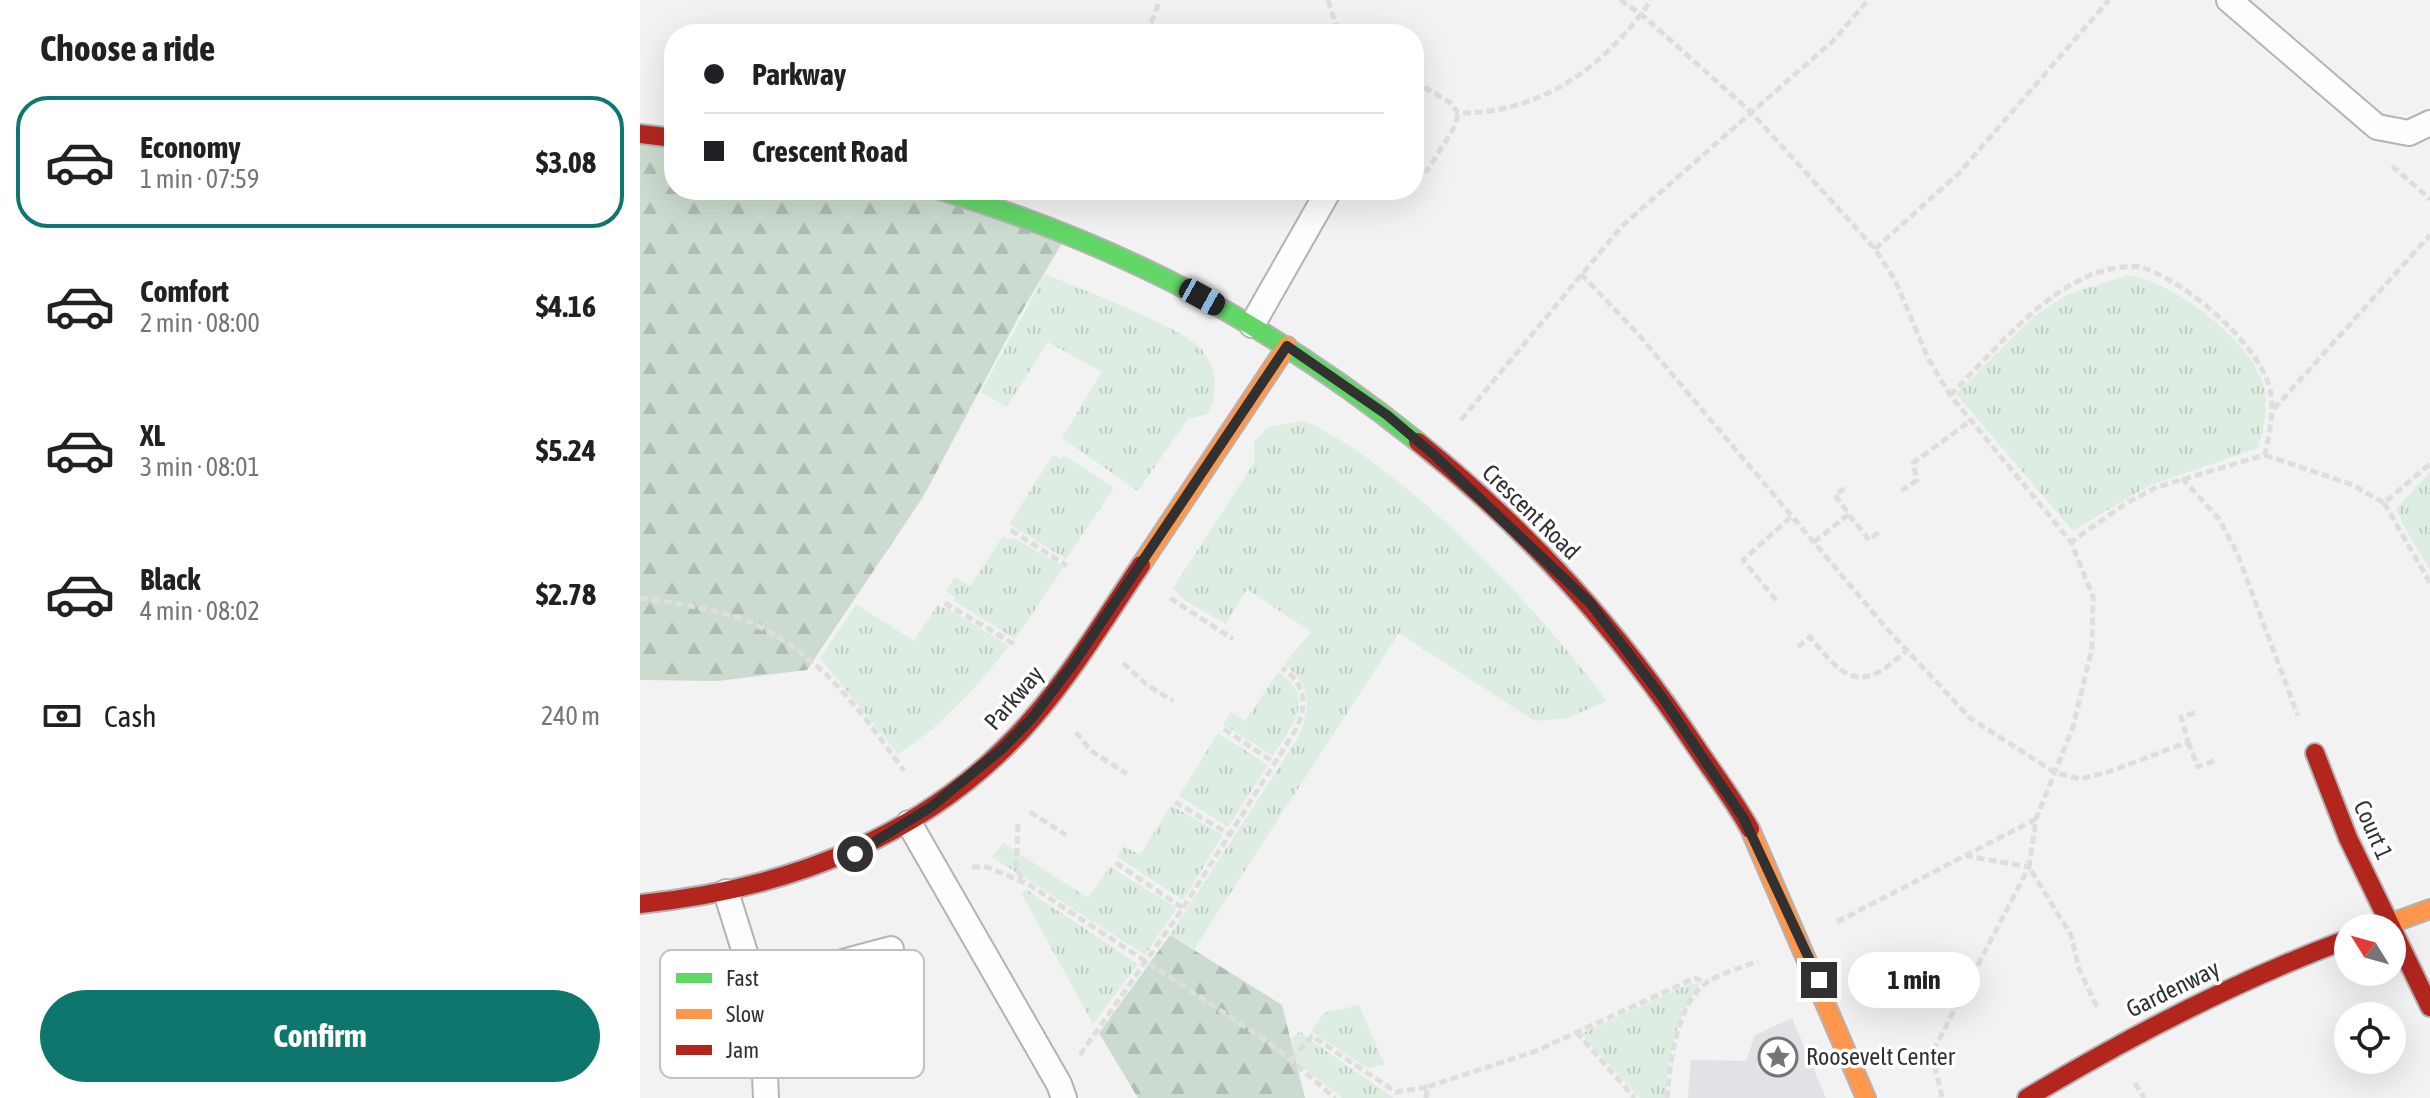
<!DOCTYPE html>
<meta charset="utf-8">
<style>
:root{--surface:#fff;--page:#f2f2f2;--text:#202124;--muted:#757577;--line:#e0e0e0;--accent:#0f766e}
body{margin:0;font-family:"Asap Condensed",sans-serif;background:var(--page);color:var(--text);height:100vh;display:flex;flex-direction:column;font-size:30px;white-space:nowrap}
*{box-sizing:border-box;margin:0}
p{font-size:26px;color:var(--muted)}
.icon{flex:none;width:44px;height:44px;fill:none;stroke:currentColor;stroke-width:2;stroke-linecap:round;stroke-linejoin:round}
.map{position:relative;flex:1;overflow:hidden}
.drawer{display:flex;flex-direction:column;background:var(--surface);width:640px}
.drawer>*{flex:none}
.banner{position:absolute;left:24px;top:24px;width:760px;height:176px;border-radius:32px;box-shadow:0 8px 32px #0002;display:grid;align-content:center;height:176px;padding:0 40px;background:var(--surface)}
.needle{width:52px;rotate:307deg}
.fabs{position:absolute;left:1694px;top:914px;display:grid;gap:16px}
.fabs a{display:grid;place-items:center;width:72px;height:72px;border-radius:50%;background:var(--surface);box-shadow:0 8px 32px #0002;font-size:40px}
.end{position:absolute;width:36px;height:36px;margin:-18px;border:10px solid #313132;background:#fff;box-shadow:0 0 0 4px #fff}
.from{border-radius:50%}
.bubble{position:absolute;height:56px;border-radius:28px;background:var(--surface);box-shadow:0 8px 32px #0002;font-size:26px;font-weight:700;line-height:56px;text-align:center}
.car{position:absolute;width:24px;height:48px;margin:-24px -12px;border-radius:10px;box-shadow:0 0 6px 2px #0007;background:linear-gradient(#222 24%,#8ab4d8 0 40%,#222 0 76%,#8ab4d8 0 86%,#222 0)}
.banner b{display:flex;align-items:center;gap:28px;height:76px;font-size:30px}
.banner b+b{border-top:2px solid var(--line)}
.banner i{width:20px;height:20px;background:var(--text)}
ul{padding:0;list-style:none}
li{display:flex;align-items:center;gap:24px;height:132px;margin:0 16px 12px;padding:0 24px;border:4px solid transparent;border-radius:32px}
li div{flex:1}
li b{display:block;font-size:30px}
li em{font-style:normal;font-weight:700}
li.on{border-color:var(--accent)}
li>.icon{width:72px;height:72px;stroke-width:1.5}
h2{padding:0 40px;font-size:36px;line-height:96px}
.pay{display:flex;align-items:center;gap:20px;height:88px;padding:0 40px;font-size:30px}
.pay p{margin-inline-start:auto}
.button{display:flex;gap:16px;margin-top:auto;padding:16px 40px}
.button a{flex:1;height:92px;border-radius:48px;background:var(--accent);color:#fff;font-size:32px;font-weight:700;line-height:92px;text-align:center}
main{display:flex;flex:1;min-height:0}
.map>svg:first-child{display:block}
.built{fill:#e1e1e6}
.grass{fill:url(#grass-tufts)}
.forest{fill:url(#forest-firs)}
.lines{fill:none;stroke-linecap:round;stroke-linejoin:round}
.lane-casing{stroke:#b3b3b3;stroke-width:28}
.fast-casing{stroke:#b3b3b3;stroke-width:22}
.slow-casing{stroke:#b3b3b3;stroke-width:22}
.jam-casing{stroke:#b3b3b3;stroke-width:22}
.path{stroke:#dededf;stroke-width:5;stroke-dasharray:8 4;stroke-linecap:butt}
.lane{stroke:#fdfdfd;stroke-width:24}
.fast{stroke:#63d668;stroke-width:18}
.slow{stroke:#ff974d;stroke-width:18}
.jam{stroke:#b3261e;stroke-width:18}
.route{stroke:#313132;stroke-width:10}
.labels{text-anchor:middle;stroke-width:7;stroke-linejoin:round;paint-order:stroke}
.street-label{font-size:24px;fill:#313132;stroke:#fff}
.poi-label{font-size:24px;fill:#313132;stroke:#fff;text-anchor:start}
.key{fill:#fff;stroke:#c1c1c2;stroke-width:2}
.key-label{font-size:22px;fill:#313132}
</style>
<main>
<section class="drawer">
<h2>Choose a ride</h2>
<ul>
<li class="on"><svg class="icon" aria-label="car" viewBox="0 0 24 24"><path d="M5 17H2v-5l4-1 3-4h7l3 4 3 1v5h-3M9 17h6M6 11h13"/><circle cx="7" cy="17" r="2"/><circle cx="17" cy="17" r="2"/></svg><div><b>Economy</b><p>1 min · 07:59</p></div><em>$3.08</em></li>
<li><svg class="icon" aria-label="car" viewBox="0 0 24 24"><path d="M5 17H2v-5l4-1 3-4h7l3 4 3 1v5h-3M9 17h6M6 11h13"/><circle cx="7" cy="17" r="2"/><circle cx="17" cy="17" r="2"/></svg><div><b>Comfort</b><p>2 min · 08:00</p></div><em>$4.16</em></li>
<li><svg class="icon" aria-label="car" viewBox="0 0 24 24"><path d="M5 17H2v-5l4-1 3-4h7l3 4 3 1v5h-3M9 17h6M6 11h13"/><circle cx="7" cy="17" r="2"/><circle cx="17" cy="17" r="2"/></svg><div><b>XL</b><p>3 min · 08:01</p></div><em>$5.24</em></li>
<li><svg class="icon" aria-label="car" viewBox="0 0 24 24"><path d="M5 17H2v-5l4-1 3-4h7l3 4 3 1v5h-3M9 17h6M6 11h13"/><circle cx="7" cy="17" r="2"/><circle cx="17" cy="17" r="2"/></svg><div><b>Black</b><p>4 min · 08:02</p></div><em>$2.78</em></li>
</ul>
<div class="pay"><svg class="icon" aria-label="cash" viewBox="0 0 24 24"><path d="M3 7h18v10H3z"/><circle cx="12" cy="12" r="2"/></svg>Cash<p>240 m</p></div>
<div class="button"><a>Confirm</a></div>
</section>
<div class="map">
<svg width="1790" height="1098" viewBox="0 0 1790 1098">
<defs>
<pattern id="grass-tufts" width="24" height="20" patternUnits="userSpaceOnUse" patternTransform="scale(2)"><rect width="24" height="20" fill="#deede2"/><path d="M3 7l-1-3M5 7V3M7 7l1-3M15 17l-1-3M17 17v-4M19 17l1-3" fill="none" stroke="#bfccc2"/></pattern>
<pattern id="forest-firs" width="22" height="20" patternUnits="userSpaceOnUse" patternTransform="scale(2)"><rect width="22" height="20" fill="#cbdbcf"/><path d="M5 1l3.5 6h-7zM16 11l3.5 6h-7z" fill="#afbcb2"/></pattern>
</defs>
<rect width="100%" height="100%" fill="#f2f2f3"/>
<path class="built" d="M1152,1018L1186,1098H1048L1051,1060L1106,1061L1115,1035Z"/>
<path class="grass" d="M405,274C436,287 545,328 562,350C578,370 578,392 568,414L548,419L498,491L422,438L462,372L408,342L367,407L341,392Z
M1489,275C1533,282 1606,337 1622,380C1630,403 1624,426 1618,448L1508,486L1433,531L1316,394L1392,318L1428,294Z
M664,421C766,466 900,611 967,701L928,718L895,721L759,633L554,949L530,935L659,736C671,706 672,685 644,664L671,632L607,589L586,624L544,600L533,588L614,463V441L629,427Z
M413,455L421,459L424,455L474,488L426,559L369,524Z
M1790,472V570L1762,523L1757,508Z
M363,536L370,540L374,538L424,567L375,639L313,600L315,597L306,591L315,577L330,586Z
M216,604L274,641L297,606L309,609L369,646C337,687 302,726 258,754L180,658Z
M638,672C678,698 651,727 633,756L583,724L591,712L605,721Z
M578,733L628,765L588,827L539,796Z
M531,805L583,835L543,900L477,857L484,846L500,855Z
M363,843L448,898L470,867L537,908L505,955L352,857Z
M387,890L498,964L453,1024L381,893Z
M1051,983L1060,984C1035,1019 1028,1055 1026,1098H1000L941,1034Z
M719,1005L745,1065L727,1068L671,1031L684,1013Z
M660,1031L665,1036L754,1098H702L657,1063L651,1039Z"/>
<path class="forest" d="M0,134L34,138V190H300L428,233L379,316L283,497L167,670L78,681L0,680Z
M530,935L642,1005L665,1098H498L459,1033Z"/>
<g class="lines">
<g class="lane-casing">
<path id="lane" d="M1589,0L1737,127L1769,133L1790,123
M612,325L689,190
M269,823L419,1084L424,1098
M86,892L122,1007L126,1098
M116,985L251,949"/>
</g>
<g class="fast-casing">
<path id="fast" d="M300,190C481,245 630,323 778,442"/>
</g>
<g class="slow-casing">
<path id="slow" d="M501,565L647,346
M1110,829L1226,1098
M1738,928L1790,909"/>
</g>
<g class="jam-casing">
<path id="jam" d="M0,134L34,138
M778,442C889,531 977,628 1056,747C1074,774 1094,800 1110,829
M1675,753L1708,838L1790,1007
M0,904C149,889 292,835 392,719C433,672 466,617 501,565
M1387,1098C1490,1036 1595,981 1708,939"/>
</g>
<path class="path" d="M688,0L699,34
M980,0L1001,14L1111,112L1235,249L1255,280L1288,358L1310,395L1431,542L1453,597L1452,648L1433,727L1396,819L1389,867L1431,935L1439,969L1458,1009
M507,34L520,0
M774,81L811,103L818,113C901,114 966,66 1011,0
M774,163L787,171L815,126L818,113
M1752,166L1790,199
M1235,249L1319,173L1469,0
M941,274L999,335L1247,629L1330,718L1414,772L1440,779L1468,772L1548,742L1541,717L1557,712
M1310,395C1354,352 1395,298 1453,274C1464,270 1490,264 1501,267C1545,281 1618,342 1630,389C1635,412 1629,432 1625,455L1517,487L1488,502L1431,542
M1634,409L1790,235
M821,420L982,226L1194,40L1228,0
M1625,455L1713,485L1744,503L1790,464
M1542,478L1579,519L1597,553L1658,716
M1261,491L1277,480L1273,463L1330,421
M1744,503L1790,583
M1209,515L1229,540L1239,532
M371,530L427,566
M1174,542L1209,514L1195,495L1205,488
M0,598C32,603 65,607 96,617C173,644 219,708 264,771
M530,598L593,639
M1136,600L1103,560L1152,516
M305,603L374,644
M1158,647L1170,637C1205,680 1220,694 1266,651
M483,663L506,684L533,701
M584,729L635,763
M436,732L450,750L487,774
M1548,742L1558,767L1576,760
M535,802L589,834
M390,812L426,835
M378,824L376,868L384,881
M476,863L543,908
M332,867H347L388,884L633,1045L695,1098
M1197,922L1396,819
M936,1032L995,1098
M440,1055L543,908L655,731C668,704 667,686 642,668
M651,1060L672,1036L756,1092L787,1087
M1495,1083L1504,1098
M1302,1097L1292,1053L1389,867L1327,856
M786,1098L787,1087L896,1051L1055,978L1066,983
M1027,1098C1030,1064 1036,1005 1066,983C1080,973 1102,968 1118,961"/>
<use href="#lane" class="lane"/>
<use href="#fast" class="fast"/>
<use href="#slow" class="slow"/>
<use href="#jam" class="jam"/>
</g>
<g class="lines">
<path class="route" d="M215,854L291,807L362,749L393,717L434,663L647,346L747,415L793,454L950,603L1022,697L1104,819L1179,980"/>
</g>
<defs>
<g id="sight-ring" transform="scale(2)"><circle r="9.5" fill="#fff" stroke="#757576" stroke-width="1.5"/><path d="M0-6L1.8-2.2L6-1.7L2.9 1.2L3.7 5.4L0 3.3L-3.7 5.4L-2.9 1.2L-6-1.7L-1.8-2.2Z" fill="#757576"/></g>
</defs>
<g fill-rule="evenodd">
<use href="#sight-ring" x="1138" y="1057"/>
</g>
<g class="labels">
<g class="street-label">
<text transform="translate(891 512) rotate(44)" y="8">Crescent Road</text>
<text transform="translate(374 698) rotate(-49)" y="8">Parkway</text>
<text transform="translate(1733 830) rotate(66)" y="8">Court 1</text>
<text transform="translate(1533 989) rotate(-26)" y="8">Gardenway</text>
</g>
<g class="poi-label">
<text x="1166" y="1065">Roosevelt Center</text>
</g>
</g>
<rect x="20" y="950" width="264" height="128" rx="12" class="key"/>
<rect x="36" y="973" width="36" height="10" fill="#63d668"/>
<rect x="36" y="1009" width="36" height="10" fill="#ff974d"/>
<rect x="36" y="1045" width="36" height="10" fill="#b3261e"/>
<g class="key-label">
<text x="86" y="986">Fast</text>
<text x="86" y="1022">Slow</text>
<text x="86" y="1058">Jam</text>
</g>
</svg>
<div class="fabs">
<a><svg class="needle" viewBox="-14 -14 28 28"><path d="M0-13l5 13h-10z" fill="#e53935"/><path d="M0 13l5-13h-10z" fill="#757577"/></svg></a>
<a><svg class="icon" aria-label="locate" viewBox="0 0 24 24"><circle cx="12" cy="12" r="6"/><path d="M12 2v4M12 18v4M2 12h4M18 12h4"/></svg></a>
</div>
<i class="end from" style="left:215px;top:854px"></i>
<i class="end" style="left:1179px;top:980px"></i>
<div class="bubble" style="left:1208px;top:952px;width:132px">1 min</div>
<i class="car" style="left:562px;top:297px;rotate:119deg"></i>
<div class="banner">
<b><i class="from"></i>Parkway</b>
<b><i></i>Crescent Road</b>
</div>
</div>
</main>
